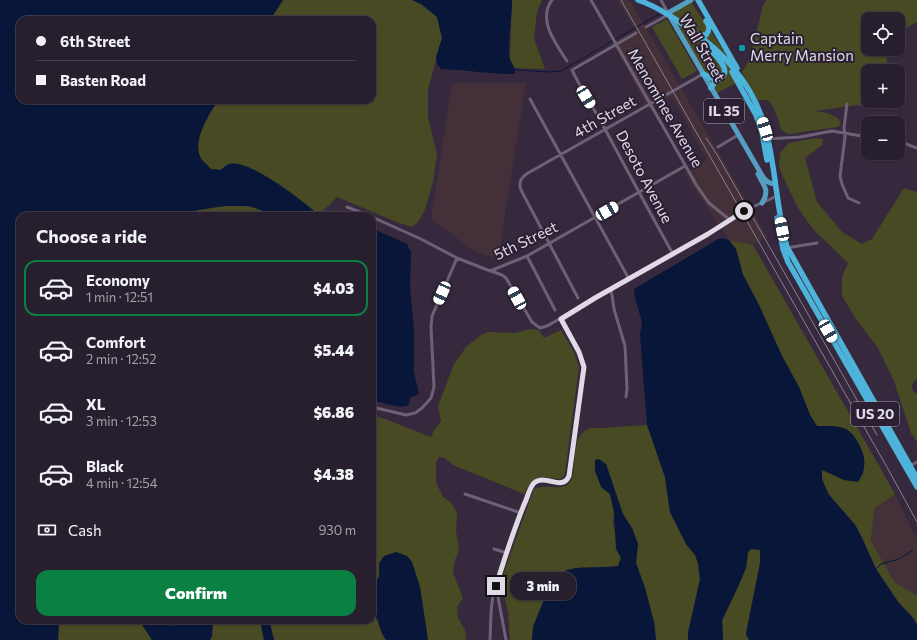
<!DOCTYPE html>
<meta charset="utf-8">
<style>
:root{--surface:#281f2e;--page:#342c3a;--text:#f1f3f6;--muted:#a5a2aa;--line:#443d4a;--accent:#0b8043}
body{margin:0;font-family:Commissioner,sans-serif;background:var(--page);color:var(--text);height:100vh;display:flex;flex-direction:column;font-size:15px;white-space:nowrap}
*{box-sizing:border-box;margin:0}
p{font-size:13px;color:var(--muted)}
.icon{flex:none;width:22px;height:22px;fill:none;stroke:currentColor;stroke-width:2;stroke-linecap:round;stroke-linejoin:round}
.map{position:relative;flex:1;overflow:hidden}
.sheet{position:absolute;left:16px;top:212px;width:360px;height:412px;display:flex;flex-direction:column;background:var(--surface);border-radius:12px;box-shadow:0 1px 3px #0004,0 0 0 1px var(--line)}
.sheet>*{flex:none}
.guide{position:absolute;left:16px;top:16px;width:360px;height:88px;border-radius:12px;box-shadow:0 1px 3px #0004,0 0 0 1px var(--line);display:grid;align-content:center;height:88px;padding:0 20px;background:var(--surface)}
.fabs{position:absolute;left:861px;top:12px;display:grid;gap:8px}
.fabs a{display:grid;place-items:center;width:44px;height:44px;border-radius:8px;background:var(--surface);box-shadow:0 1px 3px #0004,0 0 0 1px var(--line);font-size:20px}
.end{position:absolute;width:18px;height:18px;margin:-9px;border:5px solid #e0d9e6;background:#111;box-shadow:0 0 0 2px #111}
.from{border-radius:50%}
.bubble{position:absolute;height:28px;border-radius:12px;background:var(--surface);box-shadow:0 1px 3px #0004,0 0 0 1px var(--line);font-size:13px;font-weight:800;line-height:28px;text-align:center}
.car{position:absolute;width:12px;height:24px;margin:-12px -6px;border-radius:5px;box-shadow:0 0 3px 1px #0007;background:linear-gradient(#fff 24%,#345 0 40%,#fff 0 76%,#345 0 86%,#fff 0)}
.guide b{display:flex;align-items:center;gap:14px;height:38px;font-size:15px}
.guide b+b{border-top:1px solid var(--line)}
.guide i{width:10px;height:10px;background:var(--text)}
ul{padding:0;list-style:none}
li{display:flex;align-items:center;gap:12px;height:56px;margin:0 8px 6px;padding:0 12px;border:2px solid transparent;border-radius:12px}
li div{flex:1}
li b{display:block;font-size:15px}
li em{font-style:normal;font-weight:800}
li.on{border-color:var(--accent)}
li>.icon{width:36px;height:36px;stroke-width:1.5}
h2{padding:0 20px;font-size:18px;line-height:48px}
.pay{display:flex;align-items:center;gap:10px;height:44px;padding:0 20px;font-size:15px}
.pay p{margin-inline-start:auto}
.action{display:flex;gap:8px;margin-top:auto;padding:8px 20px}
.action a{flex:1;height:46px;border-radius:12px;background:var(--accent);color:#fff;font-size:16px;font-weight:800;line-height:46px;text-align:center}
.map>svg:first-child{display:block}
.industrial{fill:#433038}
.green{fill:#474a22}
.water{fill:#08163a}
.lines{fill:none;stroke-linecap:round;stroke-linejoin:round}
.stream{stroke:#08163a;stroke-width:1}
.minor{stroke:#6e6076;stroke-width:3}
.primary{stroke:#569ec1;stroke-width:5}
.trunk{stroke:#4eb3da;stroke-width:5.5}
.rail{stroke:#897f90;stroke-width:1}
.route{stroke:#e0d9e6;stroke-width:5}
.culture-dot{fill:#0f9aa8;stroke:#2b2033;stroke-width:1.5}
.labels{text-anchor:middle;stroke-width:4;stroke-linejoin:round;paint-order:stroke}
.shield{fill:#2b2033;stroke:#aaa2b0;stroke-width:1}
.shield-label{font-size:14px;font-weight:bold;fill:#e0d9e6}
.poi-label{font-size:15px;fill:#e0d9e6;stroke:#2b2033;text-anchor:start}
.street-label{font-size:15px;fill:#e0d9e6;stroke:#2b2033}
</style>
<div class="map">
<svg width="917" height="640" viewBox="0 0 917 640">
<rect width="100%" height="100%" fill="#36293d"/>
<path class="industrial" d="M617,0H626L631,2L767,236L753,245L729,240L685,174L707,160L673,98L649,109L612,43L635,30Z
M452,83H526L506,208L499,260L474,251L431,219Z
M895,494L917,540V595L895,583L871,541L874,509Z"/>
<path class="green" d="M283,0H412L421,4L437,17L442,38L428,89V118L437,154L433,182L425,210L418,222L412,227L399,223L337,197L319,215C304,203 248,158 229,164C226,165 223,168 221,170L211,169C208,166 205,163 202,160C190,143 209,115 218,100H372V20H270Z
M512,0H542L537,12L534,39L545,69L515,68L510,61Z
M767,0H917V22L906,28L898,36V19H868V49H885L889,71H868V101H895L897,110L857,105L815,111L827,113L838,118L841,123L838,127L789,134L782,131C779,123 774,102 766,100C763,100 759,101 756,101L742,72L750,59L763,5Z
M691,2L728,57L736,83L715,94L669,12Z
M667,19L697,71L682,79L652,27Z
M815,138L823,139L822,145L805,158L817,202L842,232L862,244L872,239L904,188L917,192V379L914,381L912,386L913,391L917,394V442L911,433L894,381L878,348L856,319L842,296V277L848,263L813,229L798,208L784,179L779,167L780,153L789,143Z
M224,206C241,206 256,204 270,216H182L198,210Z
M729,240L753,245L895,494L874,509L871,541L895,583L917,595V625C913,616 906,611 900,604C891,594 884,582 877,571C868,557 865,540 856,526C842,506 823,496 821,470L863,475C865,461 865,455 858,442C848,425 836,426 817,426L810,415L799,387L782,356L759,305L743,274L736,249Z
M530,329L539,330L544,338L561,330L574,352L579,367L565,473L563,477L560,479C538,477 536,472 524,494L453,465L445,458L439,457L436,462V482L443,497L451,502L457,513L456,531L459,550L455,560L453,573L463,598L457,607L458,618L465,630L466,640H428L420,587L379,563V577L372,586V415L385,419L431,437L434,430L441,421L438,406L454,364L466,347L481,335L488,332L515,333Z
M647,425L665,477L670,512L686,544L695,555L698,563L700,579L688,633V640H656L654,622L645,588L636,563L638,544L632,528L623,515L606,464L601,487L610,494L614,512L613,524L621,558L618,566L593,568H574L543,602L533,627L532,640H510L508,612L502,585L505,569L534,489C544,484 559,490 567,485C581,476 567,438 588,429C591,427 597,428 600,428C616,427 631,426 647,425Z
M751,549L760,550V563L746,634L749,640H723L722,621L737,589L746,568L748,552Z
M372,609C377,619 380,631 386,640H274L269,620H372Z
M59,620H139L152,640H58Z
M213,620H260L264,640H210L212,636Z"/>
<path class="water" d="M0,0H283L270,20H20V100H218C209,115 190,143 202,160C205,163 208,166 211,169L221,170C223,168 226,165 229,164C249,158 304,202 319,215L270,216L265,212L250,206H224L198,210L182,216H149L148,215L143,216H20V620H59L58,640H0Z
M412,0H512C512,18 508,36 509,54C510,63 516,68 515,74C490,74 466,70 441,69L437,64L436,57L442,38L437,17L421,4Z
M372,228L407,244L411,252L410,287L414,329V372L419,394L410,398L409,405C399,410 383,402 372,400Z
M720,238L729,240L736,249L743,275L759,305L782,356L799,387L810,415L817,426C826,426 837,425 846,429C852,433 855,437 858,443C866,456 867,469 858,482L844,480L822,470V479L828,494L855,525L863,540L876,569L899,603L914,619L917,625V640H749L746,634L760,563V550L751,549L748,552L746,568L737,589L722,620L723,640H688V633L700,579L698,563L695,555L686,544L670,512L665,477L647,425L640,335L642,322L635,298L634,289Z
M599,459L606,464L623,514L632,528L638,544L636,563L645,588L654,622L656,640H532L533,627L543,602L555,589L557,574C576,564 597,569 618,566L621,558L616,549L614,512L610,494L601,487L595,471V460Z
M396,552L407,556L412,562L420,587L428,640H386L382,634L378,620L372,609V586L379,577V563L384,556Z
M139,620H163L164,625L173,626L176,620H213L212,636L210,640H152Z
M260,620H269L274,640H264Z"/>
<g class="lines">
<path class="stream" d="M516,70L549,72L561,71L659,14
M876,569L881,564L899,559L913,550"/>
<path class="minor" d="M552,0C537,20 556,44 567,61
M591,0L697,186L709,203L730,220
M646,27L666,16L668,13L661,0
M636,33L572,70C582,91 595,110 606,131C628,172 650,213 673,254
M530,99L629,279
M847,104L844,128L845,137L840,176L842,184L848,198L859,203
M767,139L800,137L832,131L868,137
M898,141L917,148
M718,147L738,135
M347,207L370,216
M372,217L421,239L457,258L490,271L527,256L685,166
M786,248L817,243
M527,256L555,310
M491,271L502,275L506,278L532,322L540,328L547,326L708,234L746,210L777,196
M611,289L614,309L625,346L627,388L626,397
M578,298L521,190C518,182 521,177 528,173L703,74
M372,407L406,415L415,413L422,408L431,398L434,387L431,327L432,316L457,258
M909,466L917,462
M465,494L521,513
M494,549L507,553
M496,586L506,640
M490,640C491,624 490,607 494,591C497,578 527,489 534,483C545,473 562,492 569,476L583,367L579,352L561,319"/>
<path class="primary" d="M691,0L668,13L763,177C766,181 769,184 775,184
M758,174C764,186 770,190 762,203"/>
<path class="trunk" d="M638,0C658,7 674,18 691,30C726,54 753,86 765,127C776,167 776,208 787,247L917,478
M698,0L737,68
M700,35H706C710,30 710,26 706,21
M732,72L756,115L762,133L767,160
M703,74L716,80C736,73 716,57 709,48
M711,88L716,80
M777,218L783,249L788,262L917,487"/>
<path class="rail" d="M621,0L888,469L917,522
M706,138L716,153L748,209L877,435"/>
</g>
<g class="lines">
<path class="route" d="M496,586C505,557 514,528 526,500C528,495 530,487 534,483C545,473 562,492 569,476L584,367L579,352L561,319L595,298L708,234L744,211"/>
</g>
<circle class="culture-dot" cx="742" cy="48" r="4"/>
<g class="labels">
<g class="shield">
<rect x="704" y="99" width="40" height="24" rx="3"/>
<rect x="851" y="402" width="48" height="24" rx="3"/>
</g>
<g class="shield-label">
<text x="724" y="116">IL 35</text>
<text x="875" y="419">US 20</text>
</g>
<g class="poi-label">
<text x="750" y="44">Captain<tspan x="750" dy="17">Merry Mansion</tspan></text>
</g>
<g class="street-label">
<text transform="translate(702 48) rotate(60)" y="5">Wall Street</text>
<text transform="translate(665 108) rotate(60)" y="5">Menominee Avenue</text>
<text transform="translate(605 117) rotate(-30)" y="5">4th Street</text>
<text transform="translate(644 177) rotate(62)" y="5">Desoto Avenue</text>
<text transform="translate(526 241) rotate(-26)" y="5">5th Street</text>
</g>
</g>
</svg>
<div class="fabs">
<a><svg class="icon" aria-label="locate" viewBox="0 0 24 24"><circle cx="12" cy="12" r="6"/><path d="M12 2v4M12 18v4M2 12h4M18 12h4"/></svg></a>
<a>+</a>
<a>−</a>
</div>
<i class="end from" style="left:744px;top:211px"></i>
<i class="end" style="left:496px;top:586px"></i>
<div class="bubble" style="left:510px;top:572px;width:66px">3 min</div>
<i class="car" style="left:586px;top:97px;rotate:149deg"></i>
<i class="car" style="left:765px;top:129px;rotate:343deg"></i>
<i class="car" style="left:607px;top:211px;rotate:60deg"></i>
<i class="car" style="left:782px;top:229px;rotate:349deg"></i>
<i class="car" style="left:442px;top:293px;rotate:204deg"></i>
<i class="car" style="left:517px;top:298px;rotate:331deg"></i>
<i class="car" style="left:828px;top:331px;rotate:150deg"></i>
<div class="guide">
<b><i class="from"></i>6th Street</b>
<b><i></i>Basten Road</b>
</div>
<section class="sheet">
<h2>Choose a ride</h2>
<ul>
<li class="on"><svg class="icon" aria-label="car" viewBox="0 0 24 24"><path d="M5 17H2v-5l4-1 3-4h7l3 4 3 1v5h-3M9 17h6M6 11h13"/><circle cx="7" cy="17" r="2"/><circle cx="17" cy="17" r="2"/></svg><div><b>Economy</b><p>1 min · 12:51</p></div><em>$4.03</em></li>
<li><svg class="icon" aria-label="car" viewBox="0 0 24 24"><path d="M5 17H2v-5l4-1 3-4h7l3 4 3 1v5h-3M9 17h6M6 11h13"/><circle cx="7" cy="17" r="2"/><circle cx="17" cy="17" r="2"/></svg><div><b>Comfort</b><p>2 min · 12:52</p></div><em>$5.44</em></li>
<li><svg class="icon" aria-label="car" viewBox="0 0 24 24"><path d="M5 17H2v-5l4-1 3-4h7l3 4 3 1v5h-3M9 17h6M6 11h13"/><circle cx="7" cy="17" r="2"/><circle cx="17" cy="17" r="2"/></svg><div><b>XL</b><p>3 min · 12:53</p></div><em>$6.86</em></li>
<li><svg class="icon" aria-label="car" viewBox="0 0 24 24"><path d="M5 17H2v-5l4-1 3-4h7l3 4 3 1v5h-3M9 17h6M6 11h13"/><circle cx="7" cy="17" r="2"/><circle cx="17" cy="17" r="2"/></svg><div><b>Black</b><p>4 min · 12:54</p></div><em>$4.38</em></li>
</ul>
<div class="pay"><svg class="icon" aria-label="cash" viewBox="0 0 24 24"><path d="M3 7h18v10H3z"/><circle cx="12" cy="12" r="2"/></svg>Cash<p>930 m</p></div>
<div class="action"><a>Confirm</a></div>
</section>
</div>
